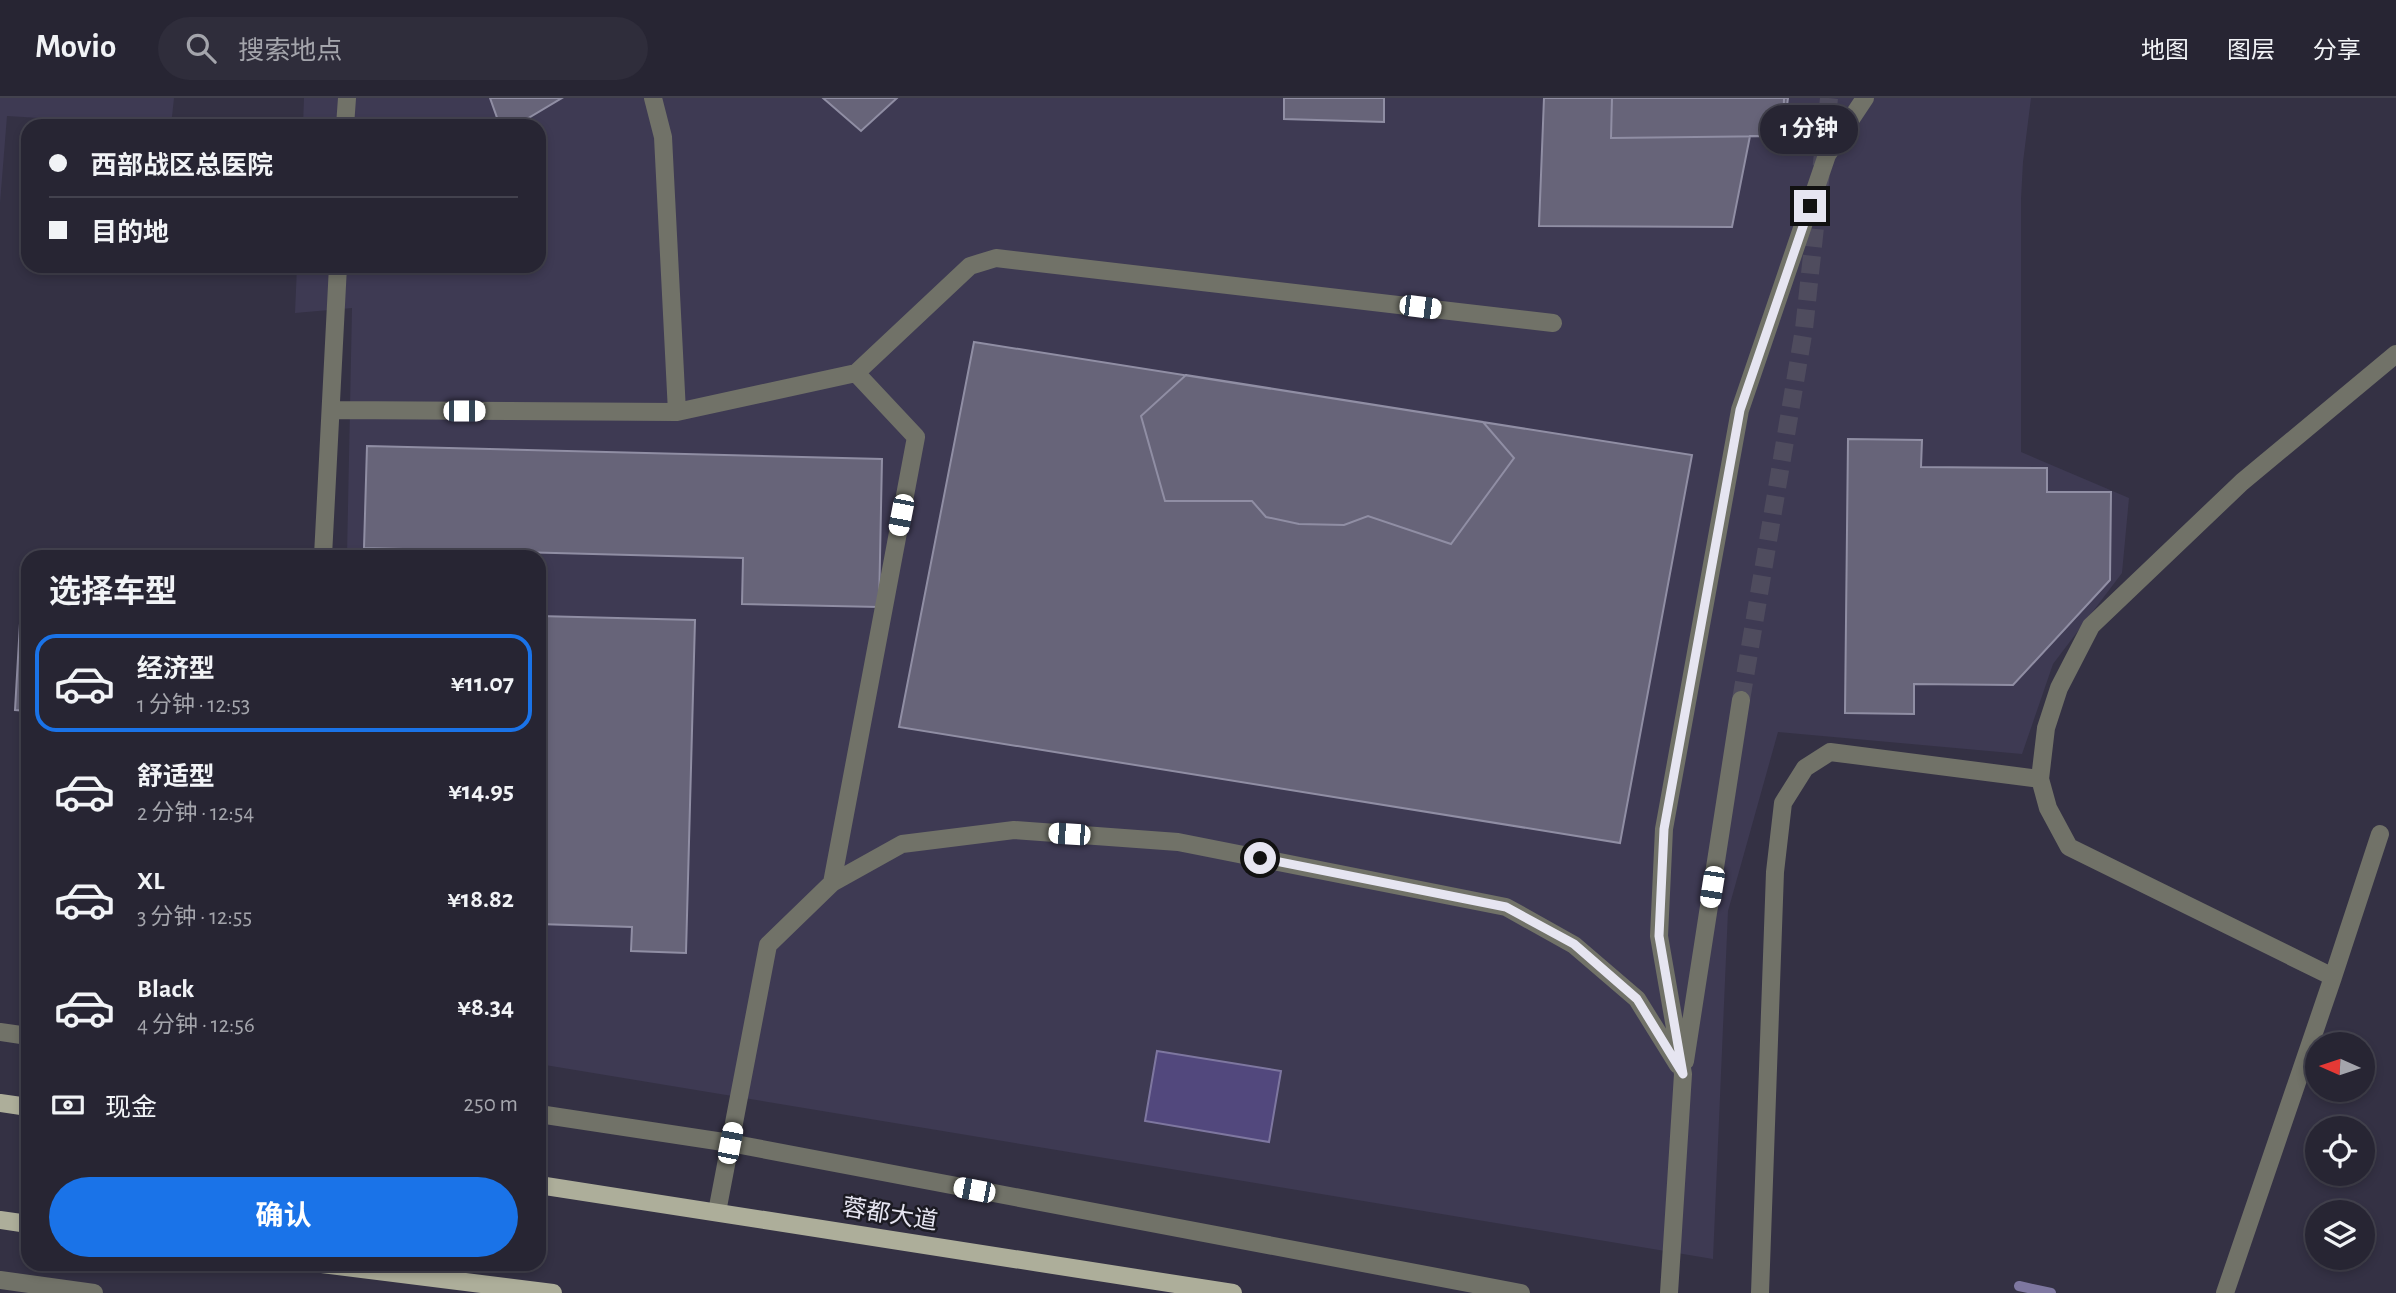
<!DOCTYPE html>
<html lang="zh">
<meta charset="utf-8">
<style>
:root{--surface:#272533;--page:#2f2d3b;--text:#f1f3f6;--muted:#a4a5ac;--line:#43424e;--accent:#1a73e8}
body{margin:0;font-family:"Alegreya Sans","Noto Sans SC",sans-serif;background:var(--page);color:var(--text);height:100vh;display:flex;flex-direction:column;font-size:26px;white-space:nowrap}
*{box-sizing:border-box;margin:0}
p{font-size:23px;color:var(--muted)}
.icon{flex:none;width:38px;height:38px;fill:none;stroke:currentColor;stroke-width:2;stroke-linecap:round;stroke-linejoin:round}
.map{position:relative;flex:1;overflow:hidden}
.sheet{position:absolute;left:21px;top:452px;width:525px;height:721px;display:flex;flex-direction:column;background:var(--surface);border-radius:21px;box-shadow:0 4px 10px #0003,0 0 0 2px var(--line)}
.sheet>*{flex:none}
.hud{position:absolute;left:21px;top:21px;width:525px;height:154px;border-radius:21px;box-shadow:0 4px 10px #0003,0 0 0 2px var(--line);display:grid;align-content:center;height:154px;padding:0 28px;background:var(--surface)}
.needle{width:46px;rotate:273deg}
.controls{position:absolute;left:2305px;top:934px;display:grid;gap:14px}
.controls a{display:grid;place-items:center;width:70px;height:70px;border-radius:50%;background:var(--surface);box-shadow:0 4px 10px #0003,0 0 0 2px var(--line);font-size:35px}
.end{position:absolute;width:32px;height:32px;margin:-16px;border:9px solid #e6e5f1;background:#111;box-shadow:0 0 0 4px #111}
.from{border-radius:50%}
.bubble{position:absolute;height:49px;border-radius:24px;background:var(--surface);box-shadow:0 4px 10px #0003,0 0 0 2px var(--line);font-size:23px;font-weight:700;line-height:49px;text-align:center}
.car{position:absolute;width:21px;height:42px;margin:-21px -10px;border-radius:9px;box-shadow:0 0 5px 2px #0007;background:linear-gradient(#fff 24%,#345 0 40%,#fff 0 76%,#345 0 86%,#fff 0)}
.hud b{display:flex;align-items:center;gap:24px;height:66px;font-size:26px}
.hud b+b{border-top:2px solid var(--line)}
.hud i{width:18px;height:18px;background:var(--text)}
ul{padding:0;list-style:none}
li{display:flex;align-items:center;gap:21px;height:98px;margin:0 14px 10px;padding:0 14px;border:4px solid transparent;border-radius:21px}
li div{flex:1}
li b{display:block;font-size:26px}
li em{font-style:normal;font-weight:700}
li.current{border-color:var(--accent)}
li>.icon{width:63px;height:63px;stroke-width:1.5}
h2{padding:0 28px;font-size:32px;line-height:84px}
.pay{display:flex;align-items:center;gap:18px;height:77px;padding:0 28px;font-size:26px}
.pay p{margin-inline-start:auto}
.action{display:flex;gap:14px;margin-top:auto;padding:14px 28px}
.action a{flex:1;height:80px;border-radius:42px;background:var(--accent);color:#fff;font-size:28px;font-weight:700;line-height:80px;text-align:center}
header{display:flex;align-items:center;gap:42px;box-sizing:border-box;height:98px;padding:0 35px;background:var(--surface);border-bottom:2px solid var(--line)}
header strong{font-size:33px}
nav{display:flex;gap:38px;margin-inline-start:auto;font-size:24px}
.search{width:490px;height:63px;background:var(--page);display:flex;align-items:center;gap:18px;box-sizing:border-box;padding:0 24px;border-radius:38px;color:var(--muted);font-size:26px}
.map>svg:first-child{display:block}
.built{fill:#3e3a53}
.water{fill:#52487d;stroke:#7e77a0;stroke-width:2}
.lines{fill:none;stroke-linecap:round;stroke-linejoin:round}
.stream{stroke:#7e77a0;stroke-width:10}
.building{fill:#676479;stroke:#908ea4;stroke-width:2}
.minor-tunnel{stroke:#4f4c5e;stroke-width:18;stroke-dasharray:18 9;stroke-linecap:butt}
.minor{stroke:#717268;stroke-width:18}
.major{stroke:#adae9a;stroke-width:18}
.route{stroke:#e6e5f1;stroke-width:9}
.labels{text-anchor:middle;stroke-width:5;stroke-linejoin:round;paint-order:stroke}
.street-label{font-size:24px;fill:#e6e5f1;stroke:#1c1b23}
</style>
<header>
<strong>Movio</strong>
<div class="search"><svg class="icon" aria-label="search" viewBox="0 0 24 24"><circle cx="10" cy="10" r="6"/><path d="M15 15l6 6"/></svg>搜索地点</div>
<nav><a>地图</a><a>图层</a><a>分享</a></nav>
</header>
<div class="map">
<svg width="2396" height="1195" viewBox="0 0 2396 1195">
<rect width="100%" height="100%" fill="#343144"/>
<path class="built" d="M0,0H174L171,28L7,18L0,105Z
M304,0H2031L2023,64L2021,101V354L2129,400L2122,475L2053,566L2022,656L1778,634L1728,813L1713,1161L539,966V458H347L352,210L295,215L297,168H539V28H303Z"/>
<path class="water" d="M1157,953L1281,973L1269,1044L1145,1023Z"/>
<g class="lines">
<path class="stream" d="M2019,1188L2051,1195"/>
</g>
<path class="building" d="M490,0H562L515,28H500Z
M823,0H897L861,33Z
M1284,0H1384V24L1284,21Z
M1544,0H1784L1783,38H1750L1732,129L1539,128Z
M1612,0H1788L1783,38L1611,40Z
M974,244L1692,357L1620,745L899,629Z
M1186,277L1483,324L1514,360L1451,446L1368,418L1344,427L1299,426L1266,419L1252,403H1165L1141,318Z
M1848,341L1922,342L1921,369L2047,370V394H2111L2110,482L2013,587L1914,586V616L1845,615Z
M367,348L882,361L879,509L742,506L743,460L364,450Z
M539,518L695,522L686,855L631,853L632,829L539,826Z
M20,525L28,526V613L15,612Z"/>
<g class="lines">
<path class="minor-tunnel" d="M1741,602L1804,231L1829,0"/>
<path class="minor" d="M653,0L663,39L677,314
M345,28L347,0
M856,275L970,168L996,160L1553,225
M331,312L677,314L856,275L916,339L832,785L768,847L717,1114
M323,458L338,168
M832,785L902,746L1014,732L1178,744L1506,809L1574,847L1637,901L1678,967
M2333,879L2380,736
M0,934L28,938
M1685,963L1741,602
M539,1016L730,1045L1521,1195
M0,1182L94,1195
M1669,1195L1683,976L1659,838L1664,731L1740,312L1827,57L1865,0
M1760,1195L1775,774L1783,705L1805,670L1830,654L2040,681
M2225,1195L2333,879L2069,749L2048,710L2040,681L2046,630L2059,590L2091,528L2242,384L2396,256"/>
<path class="major" d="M0,1005L28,1009
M539,1087L1233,1195
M0,1122L28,1126
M322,1166L553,1195"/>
</g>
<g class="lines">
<path class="route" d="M1260,760L1506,809L1574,846L1637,901L1683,976L1659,838L1664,731L1740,312L1810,108"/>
</g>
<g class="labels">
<g class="street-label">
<text transform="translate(890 1116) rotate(9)" y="8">蓉都大道</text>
</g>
</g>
</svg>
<div class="controls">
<a><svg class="needle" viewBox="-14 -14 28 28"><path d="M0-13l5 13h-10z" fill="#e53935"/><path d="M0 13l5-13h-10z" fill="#a4a5ac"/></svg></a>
<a><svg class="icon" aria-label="locate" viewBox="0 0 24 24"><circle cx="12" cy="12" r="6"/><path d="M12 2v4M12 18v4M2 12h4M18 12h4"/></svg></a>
<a><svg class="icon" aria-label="layers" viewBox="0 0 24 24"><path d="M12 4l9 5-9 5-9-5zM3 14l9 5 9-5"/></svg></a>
</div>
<i class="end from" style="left:1260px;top:760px"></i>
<i class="end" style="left:1810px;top:108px"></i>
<div class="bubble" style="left:1760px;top:7px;width:98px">1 分钟</div>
<i class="car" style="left:1420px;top:209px;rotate:97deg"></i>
<i class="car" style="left:464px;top:313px;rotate:90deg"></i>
<i class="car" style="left:901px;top:417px;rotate:191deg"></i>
<i class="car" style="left:1069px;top:736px;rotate:274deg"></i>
<i class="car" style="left:1712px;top:789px;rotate:189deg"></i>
<i class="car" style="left:730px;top:1045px;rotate:11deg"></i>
<i class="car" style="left:974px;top:1092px;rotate:281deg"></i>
<div class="hud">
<b><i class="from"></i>西部战区总医院</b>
<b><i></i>目的地</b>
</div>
<section class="sheet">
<h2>选择车型</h2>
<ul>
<li class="current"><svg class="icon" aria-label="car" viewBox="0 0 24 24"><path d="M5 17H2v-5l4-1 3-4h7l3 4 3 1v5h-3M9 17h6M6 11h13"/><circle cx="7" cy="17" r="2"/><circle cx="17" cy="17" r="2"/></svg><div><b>经济型</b><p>1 分钟 · 12:53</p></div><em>¥11.07</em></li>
<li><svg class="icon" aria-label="car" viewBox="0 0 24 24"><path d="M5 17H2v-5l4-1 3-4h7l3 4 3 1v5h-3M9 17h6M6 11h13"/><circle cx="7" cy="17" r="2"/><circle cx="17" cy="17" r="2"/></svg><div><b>舒适型</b><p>2 分钟 · 12:54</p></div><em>¥14.95</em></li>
<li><svg class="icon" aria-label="car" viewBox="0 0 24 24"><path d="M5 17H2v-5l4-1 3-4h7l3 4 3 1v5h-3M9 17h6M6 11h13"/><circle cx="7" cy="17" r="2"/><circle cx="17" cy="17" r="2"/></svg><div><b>XL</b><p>3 分钟 · 12:55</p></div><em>¥18.82</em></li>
<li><svg class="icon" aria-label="car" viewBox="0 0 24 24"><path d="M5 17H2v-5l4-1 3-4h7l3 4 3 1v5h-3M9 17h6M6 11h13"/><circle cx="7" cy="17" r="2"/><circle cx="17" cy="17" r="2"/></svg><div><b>Black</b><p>4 分钟 · 12:56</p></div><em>¥8.34</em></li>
</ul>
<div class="pay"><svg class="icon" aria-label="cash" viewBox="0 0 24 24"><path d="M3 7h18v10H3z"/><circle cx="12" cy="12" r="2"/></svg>现金<p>250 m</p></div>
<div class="action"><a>确认</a></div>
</section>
</div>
